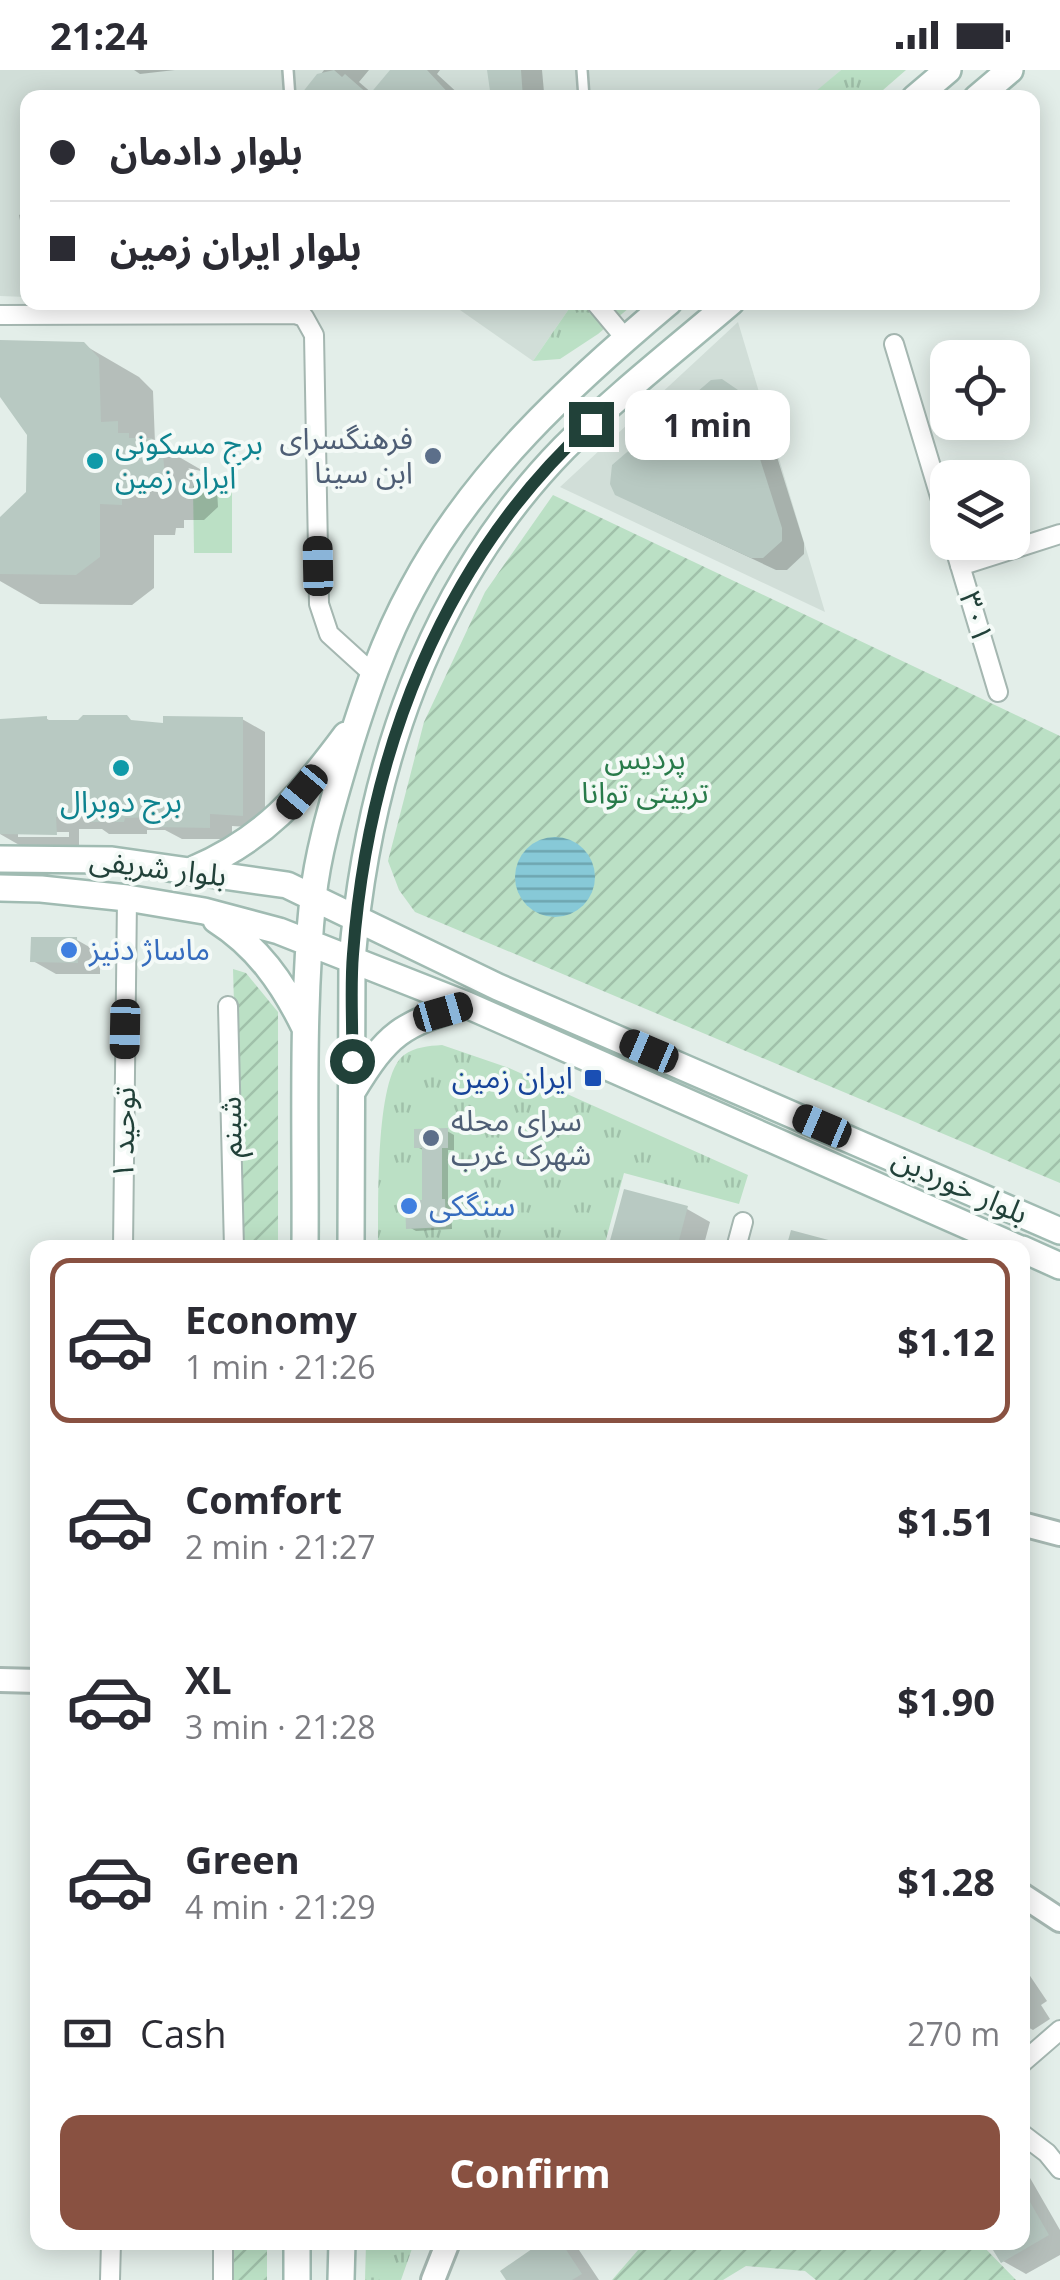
<!DOCTYPE html>
<meta charset="utf-8">
<style>
:root{--surface:#fff;--page:#f7f7f7;--text:#2b2b33;--muted:#7c7c81;--line:#e1e1e2;--accent:#895141}
body{margin:0;font-family:"Open Sans","Noto Sans Arabic",sans-serif;background:var(--page);color:var(--text);height:100vh;display:flex;flex-direction:column;font-size:38px;white-space:nowrap}
*{box-sizing:border-box;margin:0}
p{font-size:32px;color:var(--muted)}
.icon{flex:none;width:55px;height:55px;fill:none;stroke:currentColor;stroke-width:2;stroke-linecap:round;stroke-linejoin:round}
.map{position:relative;flex:1;overflow:hidden}
.drawer{position:absolute;left:30px;top:1170px;width:1000px;height:1010px;display:flex;flex-direction:column;background:var(--surface);border-radius:20px;box-shadow:0 5px 25px #0003}
.drawer>*{flex:none}
.top-card{position:absolute;left:20px;top:20px;width:1020px;height:220px;border-radius:20px;box-shadow:0 5px 25px #0003;display:grid;align-content:center;height:220px;padding:0 30px;background:var(--surface)}
.fabs{position:absolute;left:930px;top:270px;display:grid;gap:20px}
.fabs a{display:grid;place-items:center;width:100px;height:100px;border-radius:20px;background:var(--surface);box-shadow:0 5px 25px #0003;font-size:50px}
.end{position:absolute;width:45px;height:45px;margin:-22px;border:12px solid #214139;background:#fff;box-shadow:0 0 0 5px #fff}
.from{border-radius:50%}
.bubble{position:absolute;height:70px;border-radius:20px;background:var(--surface);box-shadow:0 5px 25px #0003;font-size:32px;font-weight:700;line-height:70px;text-align:center}
.car{position:absolute;width:30px;height:60px;margin:-30px -15px;border-radius:12px;box-shadow:0 0 8px 2px #0007;background:linear-gradient(#222 24%,#8ab4d8 0 40%,#222 0 76%,#8ab4d8 0 86%,#222 0)}
.top-card b{display:flex;align-items:center;gap:35px;height:95px;font-size:38px}
.top-card b+b{border-top:2px solid var(--line)}
.top-card i{width:25px;height:25px;background:var(--text)}
ul{padding:18px 0 0;list-style:none}
li{display:flex;align-items:center;gap:30px;height:165px;margin:0 20px 15px;padding:0 10px;border:5px solid transparent;border-radius:20px}
li div{flex:1}
li b{display:block;font-size:38px}
li em{font-style:normal;font-weight:700}
li.active{border-color:var(--accent)}
li>.icon{width:90px;height:90px;stroke-width:1.5}
.pay{display:flex;align-items:center;gap:25px;height:110px;padding:0 30px;font-size:38px}
.pay p{margin-inline-start:auto}
.cta{display:flex;gap:20px;margin-top:auto;padding:20px 30px}
.cta a{flex:1;height:115px;border-radius:20px;background:var(--accent);color:#fff;font-size:40px;font-weight:700;line-height:115px;text-align:center}
.status{display:flex;justify-content:space-between;align-items:center;height:70px;padding:0 50px;background:var(--surface);direction:ltr}
.status svg{height:28px;fill:currentColor}
.map>svg:first-child{display:block}
.built{fill:#d1ded8}
.grass{fill:url(#grass-tufts)}
.garden{fill:url(#garden-furrows)}
.pitch{fill:#bbe0c5}
.water{fill:url(#water-rules)}
.shadow{fill:#0003;fill-rule:evenodd}
.building{fill:#b8c9c2}
.lines{fill:none;stroke-linecap:round;stroke-linejoin:round}
.service-casing{stroke:#a5b7b1;stroke-width:14}
.minor-casing{stroke:#a5b7b1;stroke-width:22}
.tertiary-casing{stroke:#a5b7b1;stroke-width:28}
.secondary-casing{stroke:#a0bbb2;stroke-width:30}
.service{stroke:#fff;stroke-width:9}
.minor{stroke:#fff;stroke-width:18}
.tertiary{stroke:#fff;stroke-width:22}
.secondary{stroke:#fff;stroke-width:25}
.route{stroke:#214139;stroke-width:12}
.service-dot{fill:#5c6f8a;stroke:#f4faf7;stroke-width:4}
.culture-dot{fill:#0f9aa8;stroke:#f4faf7;stroke-width:4}
.shop-dot{fill:#3f7fe0;stroke:#f4faf7;stroke-width:4}
.transit-dot{fill:#1a4fb4;stroke:#f4faf7;stroke-width:4}
.labels{text-anchor:middle;stroke-width:8;stroke-linejoin:round;paint-order:stroke}
.service-label{font-size:30px;fill:#4e5e75;stroke:#f4faf7;text-anchor:end}
.culture-label{font-size:30px;fill:#0d838f;stroke:#f4faf7;text-anchor:start}
.street-label{font-size:30px;fill:#214139;stroke:#f4faf7}
.park-label{font-size:30px;fill:#287b4a;stroke:#f4faf7}
.shop-label{font-size:30px;fill:#366cbe;stroke:#f4faf7;text-anchor:start}
.transit-label{font-size:30px;fill:#164399;stroke:#f4faf7;text-anchor:end}
</style>
<div class="status"><b>21:24</b><svg viewBox="0 0 49 12"><path d="M0 12V9h3v3zM5 12V6h3v6zM10 12V3h3v9zM15 12V0h3v12zM26 1h20v11H26zM47 4h2v5h-2z"/></svg></div>
<div class="map">
<svg width="1060" height="2210" viewBox="0 0 1060 2210">
<defs>
<pattern id="grass-tufts" width="24" height="20" patternUnits="userSpaceOnUse" patternTransform="scale(2.5)"><rect width="24" height="20" fill="#bbe0c5"/><path d="M3 7l-1-3M5 7V3M7 7l1-3M15 17l-1-3M17 17v-4M19 17l1-3" fill="none" stroke="#a0c1aa"/></pattern>
<pattern id="garden-furrows" width="10" height="10" patternUnits="userSpaceOnUse" patternTransform="scale(2.5)"><rect width="10" height="10" fill="#bbe0c5"/><path d="M-1 1l2-2M0 10L10 0M9 11l2-2" fill="none" stroke="#a0c1aa"/></pattern>
<pattern id="water-rules" width="6" height="5" patternUnits="userSpaceOnUse" patternTransform="scale(2.5)"><rect width="6" height="5" fill="#87c9d7"/><path d="M0 2.5h6" fill="none" stroke="#6ea5af"/></pattern>
</defs>
<rect width="100%" height="100%" fill="#e3eee9"/>
<path class="built" d="M0,0H841L809,28H28L27,227L0,226Z
M450,233H573L533,291Z
M738,252L825,542L560,417Z"/>
<path class="grass" d="M841,0H906L875,27H809Z
M573,233H635L598,264L560,289L533,291Z
M442,975L509,998L748,1105L739,1134L624,1103L604,1177H529L510,1172L508,1178H378C379,1139 374,1007 404,985C415,977 428,976 442,975Z
M366,2173H414L401,2210H365Z"/>
<path class="garden" d="M553,425L1060,666V1113L415,842L399,820L388,791L424,652L485,522Z
M233,899L246,903L278,942V1177H241Z
M645,2172L980,2173L1016,2210H816L805,2201L746,2196L723,2210H612Z
M232,2173H267V2210H232Z"/>
<path class="pitch" d="M232,415V483H194L193,416Z"/>
<path class="water" d="M515 807a40 40 0 1 1 80 0a40 40 0 1 1-80 0Z"/>
<path class="shadow" d="M134,0H175L140,4Z
M324,0H369L359,12L373,24L394,0H440L437,4L462,27L303,28Z
M490,0H542L544,22H553L563,28H493Z
M28,141V193L19,145Z
M354,232H380L376,236Z
M0,272L84,275L139,307L153,321L155,373L205,402L188,398L217,419L218,437L204,450H184V458H176L175,465H154V518L132,535L40,534L0,511V451L29,423V364L0,323Z
M722,311L761,336L804,473V484L787,500H776L642,437Z
M47,649L54,653L165,655L242,649L265,662V758L232,756V769H182L165,760H147V764H109L102,759H79V777L21,776L0,764V651ZM18,762H69V767H18Z
M77,870L100,883V904H56L33,891Z
M447,1061L454,1065V1080H448V1133L451,1135L452,1159L416,1161L409,1157L424,1132L425,1081L417,1077Z
M687,1139L710,1152L703,1178H610Z
M1022,1894L1047,1931L1041,1935L1050,1949L1033,1960L1022,1954Z
M1022,2094L1060,2160V2185L1026,2204L1003,2191L1022,2172Z
M547,2172H566L579,2180L599,2210H510Z"/>
<path class="building" d="M334,0L342,7L345,4L369,25L390,0H427L453,28H298L317,4Z
M487,0H521L523,28H491Z
M0,270L84,272L99,288L101,352L118,351V363H129V368H152V374L163,385L165,405L149,420H130V428H122V435L100,434V487L76,505L0,504V447L26,422L27,365L0,327Z
M722,309L738,320L782,458V471L763,488H751L615,425L610,414L612,395L711,310Z
M83,645H127L131,650L163,653V646L243,647V746L210,744V758L156,757V747L125,748L124,752H84L83,747H56L57,765L0,764V649L47,646V650H78Z
M31,867H77L78,893L30,892Z
M448,1058V1078H442V1129H445L446,1157L406,1159L405,1130H422V1078H414V1059Z
M624,1119L688,1136L677,1178H608Z
M791,1160L836,1172L835,1178H786Z
M1022,2118L1049,2165L1001,2193L988,2172H1022Z
M542,2172H561L582,2204L572,2210H506L500,2201Z"/>
<g class="lines">
<g class="service-casing">
<path id="service" d="M288,0L290,28
M582,0L584,28"/>
</g>
<g class="minor-casing">
<path id="minor" d="M595,232L625,268
M0,245L295,244L304,247L314,265L319,534L329,564L373,604
M894,274L948,453
M953,472L998,622
M960,496L1060,464
M228,936L234,1178
M123,1178L127,828
M736,1178L743,1152
M1022,1993L1060,1960
M1022,2064L1047,2083L1060,2099
M110,2210L111,2172
M223,2210V2172"/>
</g>
<g class="tertiary-casing">
<path id="tertiary" d="M1022,1454L1060,1464
M0,1610L38,1611
M1022,1825L1060,1850
M433,2210L448,2172"/>
</g>
<g class="secondary-casing">
<path id="secondary" d="M915,28L948,0
M977,28L1010,0
M0,789L112,790L287,815L498,917L1060,1161
M192,800C265,769 300,727 346,665
M0,818L41,819L127,828L204,841L279,861L467,935L1018,1178
M216,850C257,876 283,913 304,956
M352,1022C388,963 401,954 467,935
M305,1178C306,1062 301,944 313,828C318,779 334,729 348,681C365,626 384,570 412,519C473,404 570,315 669,232
M351,1178L352,890C368,701 429,516 564,378C616,326 675,280 731,232
M1022,1179L1060,1196
M297,2210V2172
M341,2210L342,2172"/>
</g>
<use href="#service" class="service"/>
<use href="#minor" class="minor"/>
<use href="#tertiary" class="tertiary"/>
<use href="#secondary" class="secondary"/>
</g>
<g class="lines">
<path class="route" d="M352,991C353,956 350,919 353,884C368,684 441,491 591,354"/>
</g>
<g class="service-dot">
<circle cx="433" cy="386" r="10"/>
<circle cx="431" cy="1068" r="10"/>
</g>
<g class="culture-dot">
<circle cx="95" cy="391" r="10"/>
<circle cx="121" cy="698" r="10"/>
</g>
<g class="shop-dot">
<circle cx="69" cy="880" r="10"/>
<circle cx="409" cy="1136" r="10"/>
</g>
<rect class="transit-dot" x="583" y="998" width="20" height="20" rx="5"/>
<g class="labels">
<g class="service-label">
<text x="413" y="379">فرهنگسرای<tspan x="413" dy="34">ابن سینا</tspan></text>
<text x="451" y="1061" text-anchor="start">سرای محله<tspan x="451" dy="34">شهرک غرب</tspan></text>
</g>
<g class="culture-label">
<text x="115" y="384">برج مسکونی<tspan x="115" dy="34">ایران زمین</tspan></text>
<text x="121" y="742" text-anchor="middle">برج دوبرال</text>
</g>
<g class="street-label">
<text transform="translate(976 547) rotate(73)" y="10">۳۰۱</text>
<text transform="translate(158 798) rotate(7)" y="10">بلوار شریفی</text>
<text transform="translate(231 1057) rotate(-91)" y="10">شبنم</text>
<text transform="translate(124 1063) rotate(-89)" y="10">توحید ۱</text>
<text transform="translate(960 1116) rotate(24)" y="10">بلوار خوردین</text>
</g>
<g class="park-label">
<text x="645" y="699">پردیس<tspan x="645" dy="34">تربیتی توانا</tspan></text>
</g>
<g class="shop-label">
<text x="89" y="890">ماساژ دنیز</text>
<text x="429" y="1146">سنگکی</text>
</g>
<g class="transit-label">
<text x="573" y="1018">ایران زمین</text>
</g>
</g>
</svg>
<div class="fabs">
<a><svg class="icon" aria-label="locate" viewBox="0 0 24 24"><circle cx="12" cy="12" r="6"/><path d="M12 2v4M12 18v4M2 12h4M18 12h4"/></svg></a>
<a><svg class="icon" aria-label="layers" viewBox="0 0 24 24"><path d="M12 4l9 5-9 5-9-5zM3 14l9 5 9-5"/></svg></a>
</div>
<i class="end from" style="left:352px;top:991px"></i>
<i class="end" style="left:591px;top:354px"></i>
<div class="bubble" style="left:625px;top:320px;width:165px">1 min</div>
<i class="car" style="left:318px;top:496px;rotate:359deg"></i>
<i class="car" style="left:302px;top:722px;rotate:220deg"></i>
<i class="car" style="left:443px;top:942px;rotate:74deg"></i>
<i class="car" style="left:125px;top:959px;rotate:181deg"></i>
<i class="car" style="left:649px;top:981px;rotate:293deg"></i>
<i class="car" style="left:822px;top:1056px;rotate:293deg"></i>
<div class="top-card">
<b><i class="from"></i>بلوار دادمان</b>
<b><i></i>بلوار ایران زمین</b>
</div>
<section class="drawer">
<ul>
<li class="active"><svg class="icon" aria-label="car" viewBox="0 0 24 24"><path d="M5 17H2v-5l4-1 3-4h7l3 4 3 1v5h-3M9 17h6M6 11h13"/><circle cx="7" cy="17" r="2"/><circle cx="17" cy="17" r="2"/></svg><div><b>Economy</b><p>1 min · 21:26</p></div><em>$1.12</em></li>
<li><svg class="icon" aria-label="car" viewBox="0 0 24 24"><path d="M5 17H2v-5l4-1 3-4h7l3 4 3 1v5h-3M9 17h6M6 11h13"/><circle cx="7" cy="17" r="2"/><circle cx="17" cy="17" r="2"/></svg><div><b>Comfort</b><p>2 min · 21:27</p></div><em>$1.51</em></li>
<li><svg class="icon" aria-label="car" viewBox="0 0 24 24"><path d="M5 17H2v-5l4-1 3-4h7l3 4 3 1v5h-3M9 17h6M6 11h13"/><circle cx="7" cy="17" r="2"/><circle cx="17" cy="17" r="2"/></svg><div><b>XL</b><p>3 min · 21:28</p></div><em>$1.90</em></li>
<li><svg class="icon" aria-label="car" viewBox="0 0 24 24"><path d="M5 17H2v-5l4-1 3-4h7l3 4 3 1v5h-3M9 17h6M6 11h13"/><circle cx="7" cy="17" r="2"/><circle cx="17" cy="17" r="2"/></svg><div><b>Green</b><p>4 min · 21:29</p></div><em>$1.28</em></li>
</ul>
<div class="pay"><svg class="icon" aria-label="cash" viewBox="0 0 24 24"><path d="M3 7h18v10H3z"/><circle cx="12" cy="12" r="2"/></svg>Cash<p>270 m</p></div>
<div class="cta"><a>Confirm</a></div>
</section>
</div>
